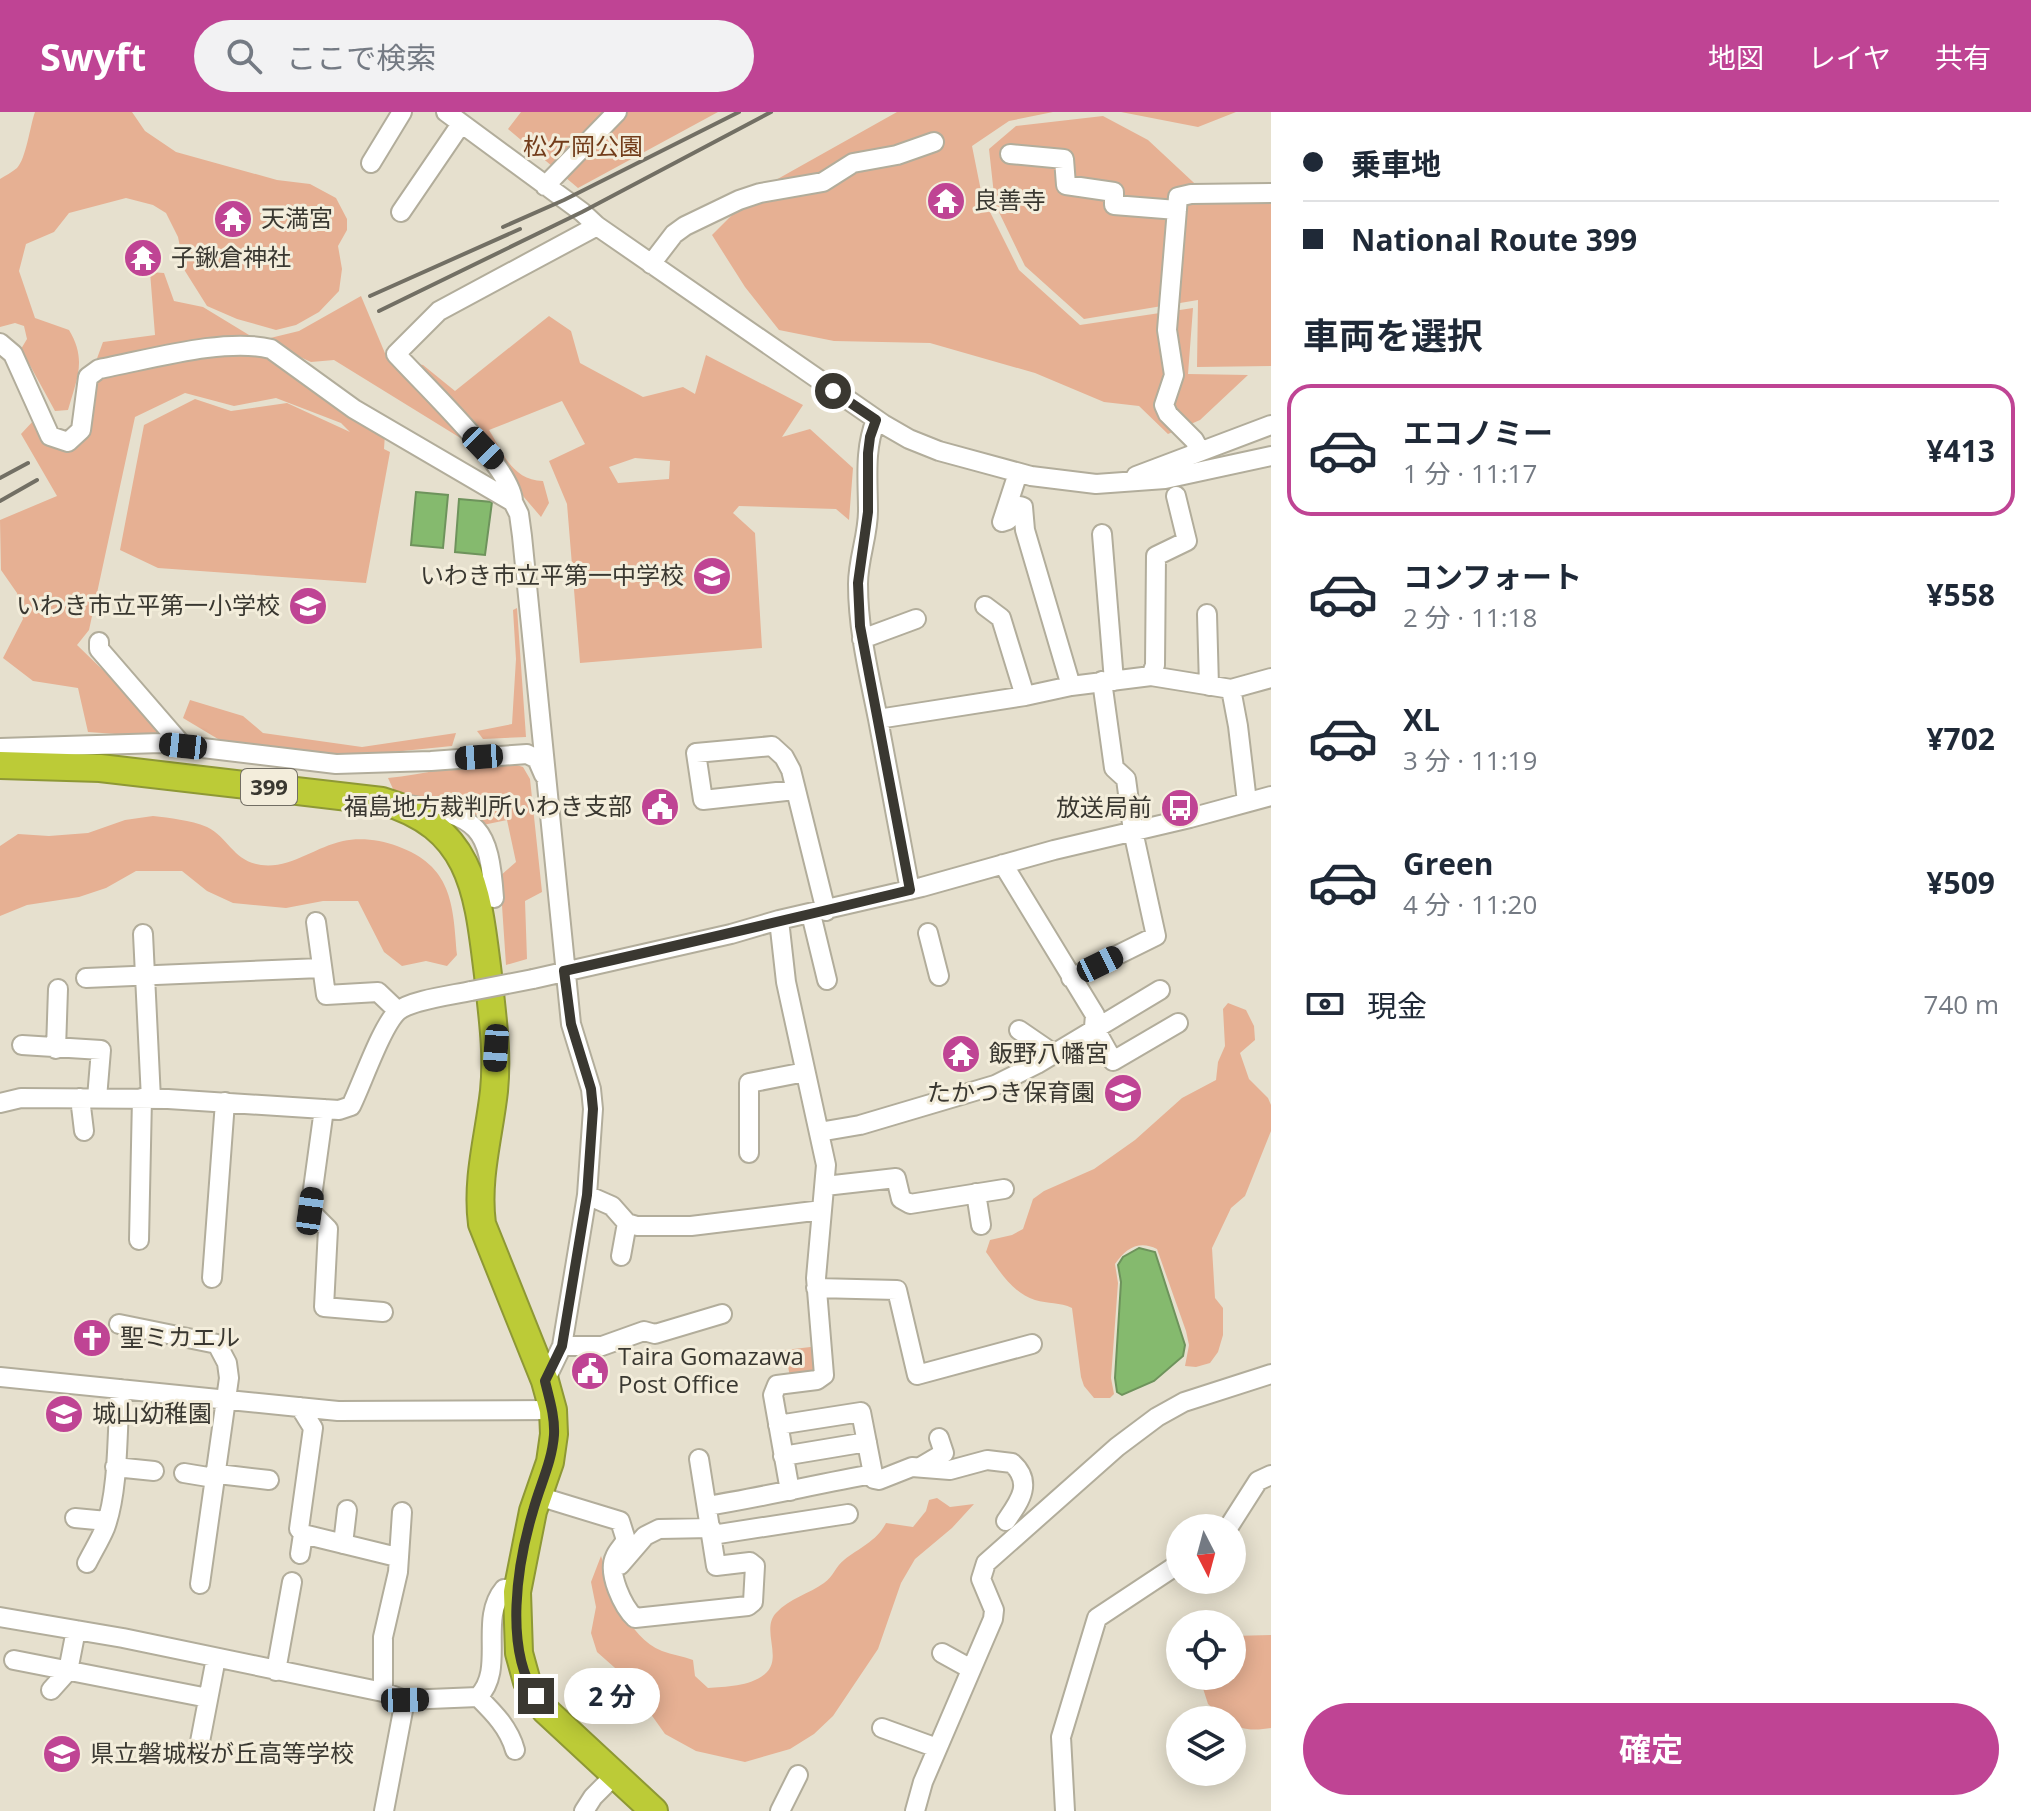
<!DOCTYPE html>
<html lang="ja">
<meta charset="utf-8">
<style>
:root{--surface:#fff;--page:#f2f2f3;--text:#1f2937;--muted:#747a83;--line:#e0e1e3;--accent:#bf4494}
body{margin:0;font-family:"Open Sans","Noto Sans JP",sans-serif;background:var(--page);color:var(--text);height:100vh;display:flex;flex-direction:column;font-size:30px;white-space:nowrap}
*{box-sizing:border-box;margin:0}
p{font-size:26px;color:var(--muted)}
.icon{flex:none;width:44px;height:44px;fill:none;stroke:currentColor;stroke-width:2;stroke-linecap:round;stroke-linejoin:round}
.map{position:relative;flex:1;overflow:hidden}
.details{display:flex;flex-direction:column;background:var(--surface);width:760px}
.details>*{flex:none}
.guide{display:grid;align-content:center;height:176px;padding:0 32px;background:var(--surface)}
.needle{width:52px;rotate:174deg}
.fabs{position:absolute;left:1166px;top:1402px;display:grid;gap:16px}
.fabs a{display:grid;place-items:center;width:80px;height:80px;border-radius:50%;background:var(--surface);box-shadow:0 4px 20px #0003;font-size:40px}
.end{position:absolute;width:36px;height:36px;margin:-18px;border:10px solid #3a3831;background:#fff;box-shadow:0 0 0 4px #fff}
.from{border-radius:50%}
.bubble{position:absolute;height:56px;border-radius:28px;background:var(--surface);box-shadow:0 4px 20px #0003;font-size:26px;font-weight:700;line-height:56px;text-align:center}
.car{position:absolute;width:24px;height:48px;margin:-24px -12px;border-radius:10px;box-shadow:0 0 6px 2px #0007;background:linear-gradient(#222 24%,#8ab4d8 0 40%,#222 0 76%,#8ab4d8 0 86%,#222 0)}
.guide b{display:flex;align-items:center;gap:28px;height:76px;font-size:30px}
.guide b+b{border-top:2px solid var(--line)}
.guide i{width:20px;height:20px;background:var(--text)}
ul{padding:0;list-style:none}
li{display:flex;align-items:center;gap:24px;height:132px;margin:0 16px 12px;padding:0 16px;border:4px solid transparent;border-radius:24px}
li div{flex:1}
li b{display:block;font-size:30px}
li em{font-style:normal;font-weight:700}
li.current{border-color:var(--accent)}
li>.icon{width:72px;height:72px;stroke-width:1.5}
h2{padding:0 32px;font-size:36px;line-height:96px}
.pay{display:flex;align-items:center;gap:20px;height:88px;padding:0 32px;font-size:30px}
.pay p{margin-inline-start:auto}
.action{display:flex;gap:16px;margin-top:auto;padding:16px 32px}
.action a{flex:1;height:92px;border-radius:48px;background:var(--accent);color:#fff;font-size:32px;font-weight:700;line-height:92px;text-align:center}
header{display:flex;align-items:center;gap:48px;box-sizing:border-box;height:112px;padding:0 40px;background:var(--accent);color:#fff}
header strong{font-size:38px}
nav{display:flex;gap:44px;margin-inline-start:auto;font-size:28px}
.search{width:560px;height:72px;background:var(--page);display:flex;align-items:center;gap:20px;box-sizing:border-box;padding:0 28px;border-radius:44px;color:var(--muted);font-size:30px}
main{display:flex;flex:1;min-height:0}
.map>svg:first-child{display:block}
.green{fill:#e6b093;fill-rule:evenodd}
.water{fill:#85ba6e;stroke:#6e935c;stroke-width:2}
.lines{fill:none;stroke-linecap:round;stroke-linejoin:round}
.minor-casing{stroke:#b2ad9b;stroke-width:22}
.highway-casing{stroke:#8e9835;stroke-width:30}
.minor{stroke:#fff;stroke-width:18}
.highway{stroke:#bccb37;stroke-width:26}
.rail{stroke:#726f64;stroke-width:4}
.minor-bridge-casing{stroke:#b2ad9b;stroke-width:22;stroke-linecap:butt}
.minor-bridge{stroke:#fff;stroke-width:18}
.route{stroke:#3a3831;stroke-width:10}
.labels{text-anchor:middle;stroke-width:6;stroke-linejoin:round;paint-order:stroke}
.shield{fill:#f3eddb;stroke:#726e64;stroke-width:2}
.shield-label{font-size:22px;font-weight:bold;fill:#3a3831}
.park-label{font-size:24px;fill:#723c1a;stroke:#f3eddb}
.poi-label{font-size:24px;fill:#3a3831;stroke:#f3eddb;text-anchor:start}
</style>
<header>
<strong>Swyft</strong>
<div class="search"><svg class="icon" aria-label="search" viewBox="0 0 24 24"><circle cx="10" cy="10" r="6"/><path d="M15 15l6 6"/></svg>ここで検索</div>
<nav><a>地図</a><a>レイヤ</a><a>共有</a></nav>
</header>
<main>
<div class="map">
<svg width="1271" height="1699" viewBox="0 0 1271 1699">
<rect width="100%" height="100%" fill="#e6e0ce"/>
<path class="green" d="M35,0H132L145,19L176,40L277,68L310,72L336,86L347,107V118L338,134L342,157L339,179L319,200L296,213L276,218L237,207L207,194L185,159L178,125L166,101L153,93L126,86L69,101L54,120L26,132L19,159L35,206L69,218C87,248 77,266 68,298L55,299L21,237L27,227L24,214L15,211L0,215V67C5,64 12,60 17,56C26,47 30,14 35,0Z
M521,0H718L578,76L508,17Z
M897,0H1053L1009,9L972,34L982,84L1019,158L1080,213L1193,196L1188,262L1248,263L1200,308L1168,322L1139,294L1104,290L1035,261L930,231L834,229L779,218L745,175L712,123L756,79Z
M1121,0H1236L1198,15Z
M1103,4L1148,28L1207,83L1271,80V254L1197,255L1198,188L1084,207L1025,154L995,92L989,37L1016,14Z
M150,160L164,161L174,189L203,195L380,303L385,322L384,337L390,340L366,471L158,456L120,438L144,313L195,287L231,299L287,291L350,320L341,311L276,286L234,294L185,281L135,305L89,518L77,533L173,626L88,620L78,576L33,569L3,546L23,507L17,481L1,458L0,408L57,384L21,322L34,308L59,333L84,312L80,293L103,230L155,223Z
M361,184L387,246L423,253L455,279L549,204L571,219L580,251L643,285L683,275L695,282L706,243L803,293L782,325L810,317L853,356L849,408L836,397L739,394L733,401L755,421L762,536L580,551L567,392L549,349L585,332L562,289L489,318C504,342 512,368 543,369L549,391L541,405L488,343L334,248L311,250L262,228L299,219ZM635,346L670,349L669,367L618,371L609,355Z
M517,496L526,625L483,627L477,619L512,612L516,547L513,498Z
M190,588L243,604L263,621L362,635L456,621L452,634L353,644L223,630L183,606Z
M504,649L523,655L530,667L542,780L525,789L527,847L506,853L500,764L516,750L507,708L483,713L459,695L394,679L388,666C427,662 464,652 504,649Z
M153,704C170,706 190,708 207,715C229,726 233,749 261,753C290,757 315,735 343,729C360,725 381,728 397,734C452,754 453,791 457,843L447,854L426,849L402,854L384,840L358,789H323L286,796L233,791L207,779L182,759H136L106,776L79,785L27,793L0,804V734L18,722L49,724L88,721L125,708Z
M1228,891L1246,898L1254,914L1255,928L1240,941L1249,967L1268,986L1271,993V1019L1245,1084L1231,1096L1212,1136L1215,1186L1223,1196V1223L1218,1240L1210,1251L1196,1255L1185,1254L1189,1233L1186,1219L1157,1137C1139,1128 1126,1136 1115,1152L1118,1171L1111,1266L1114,1282L1110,1286H1094L1084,1274L1081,1265L1072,1196C1060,1190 1048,1192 1035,1188C1012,1181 999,1158 986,1140L990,1128L1012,1123L1023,1117L1033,1087L1044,1079L1094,1057L1135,1028L1182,986L1216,968L1218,950L1225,934L1223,897Z
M819,1234L817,1262L790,1265L785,1238Z
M937,1386L950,1395L974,1392L952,1416L915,1447L901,1471L878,1537L833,1604L814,1622L790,1637L745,1650L696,1639L665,1622L623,1563L597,1540L591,1521L596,1495L591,1470L601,1444C612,1476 627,1525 662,1539C672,1543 683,1544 693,1548L695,1564L708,1576C726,1575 754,1574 767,1560C782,1544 761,1517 776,1501C790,1486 809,1482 824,1471C833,1465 836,1454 844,1448C859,1436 877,1429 886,1411L913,1415L926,1399L929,1388Z
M1271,1523V1616C1258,1618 1238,1620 1232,1608H1225L1208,1592L1199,1564H1232V1524Z"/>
<path class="water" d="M416,380L448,383L443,436L411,433Z
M459,387L492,390L485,443L455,440Z
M1139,1136L1155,1140L1185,1233L1183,1244L1154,1269L1122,1283L1117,1280L1115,1266L1121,1170L1118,1153L1123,1145Z"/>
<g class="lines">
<g class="minor-casing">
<path id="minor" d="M446,0L582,100L597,114L883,312L909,327L939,339L1031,364L1096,372L1165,367L1271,344
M1010,42L1064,47L1066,73L1114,80V93L1177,98
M371,51L402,0
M545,74L617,0
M401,100L461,12
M651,152L674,122L685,114L739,88L760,81L823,70L853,51L897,43L934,30
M0,231L13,242L50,324L68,330L81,318L88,265L99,257C148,248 225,225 271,237L354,297L513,390L519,402L522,424L571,912L591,977L593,997L587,1083L562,1234L545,1269
M876,308C864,337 868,368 868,399C868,424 858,447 858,472C858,518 869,562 878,607L1025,584
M1200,339L1194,328L1168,302L1164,293L1174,263L1167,218L1178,85L1191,82L1271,81
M1018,361L1002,410L1008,408L1020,394L1023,395L1025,418L1071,574
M1136,364L1271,313
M513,390C514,357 421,270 396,242L439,199L597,114
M1102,422L1114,569
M985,494L1001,506L1025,584L1071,574L1151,564L1231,577L1271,566
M1207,502L1209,574
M862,527L916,507
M99,530V537L183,634
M1151,564L1155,553L1156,444L1187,429L1176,384
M1231,577L1238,614L1247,690
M878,607L910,778
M0,636L161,631L336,652L431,649L527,642L537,647L544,663
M795,678L703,688L696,641L772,634L784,645L791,658L826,799
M409,693C479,704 489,715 494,786
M1003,752L1095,903L1094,915L1113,949L1178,911
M811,802L827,868
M779,808L786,870L826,1053L816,1166L824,1263L817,1268L777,1273L773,1283L790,1379
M316,810L326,883L378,880L398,899
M928,821L939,864
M143,822L151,987
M86,866L321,856
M1071,866L1156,824L1133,719L1126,667L1114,656L1102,569
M533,867L731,822L779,808L922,775L1054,738L1190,706L1271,684
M1019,918L1054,942
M22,933L101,938L97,986
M56,937L58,877
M80,986L84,1019
M0,991L21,986L168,987L339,998L351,994C362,972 382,913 398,899C411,888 453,883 471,879
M324,997L310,1099L328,1117L324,1195L383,1200
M819,1020L860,1013L995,973L1037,952L1160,878
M749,1041V971L805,960
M825,1074L896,1066L901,1087L910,1092L1004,1077
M976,1081L981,1113
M587,1083L612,1094L627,1111L637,1114H691L822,1098
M139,1128L142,986
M621,1144L627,1111
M212,1166L225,990
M816,1176L897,1178L917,1263L1032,1232
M119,1212L217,1232L227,1251L229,1266L200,1472
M562,1234H602L644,1219L655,1222L722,1202
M0,1265L338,1299L553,1298
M300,1295L313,1316L299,1417L303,1422
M778,1313L861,1300L874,1367L879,1368L912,1355L950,1358L987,1348L1012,1351C1034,1371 1019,1390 1006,1409
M783,1344L867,1330
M922,1354L944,1341L939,1326
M115,1355L154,1359
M184,1361L208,1365L218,1362L269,1368
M538,1384L620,1409L626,1428C623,1434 617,1439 615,1445C607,1461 623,1495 635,1506L748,1494L753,1490L755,1454L750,1450L716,1454L699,1347
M707,1394C763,1385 817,1372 873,1362
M75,1406L107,1409
M1228,1416L1258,1369L1271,1363
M712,1423L848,1402
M343,1432L347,1398
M300,1442L303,1422L397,1445
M87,1451C93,1439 100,1428 105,1416C119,1379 117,1317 120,1277
M620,1453L645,1424L659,1417L711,1416
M0,1505L123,1526L383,1580L405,1588L384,1699
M942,1541L971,1557
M14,1548L208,1586
M276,1559L292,1470
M51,1578L68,1559L76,1518
M383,1580V1525L398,1460L402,1400
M478,1585C494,1601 509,1616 515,1638
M405,1588L478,1585C506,1557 478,1508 504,1477L518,1476
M882,1616L937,1636
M199,1635L216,1546
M584,1699L593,1685L615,1663
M780,1699L798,1663
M915,1699L923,1670L993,1507L994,1498L981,1467L986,1451L1117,1335L1157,1305L1184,1290L1271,1262
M1065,1699L1061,1625L1097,1506L1180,1451"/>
</g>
<g class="highway-casing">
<path id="highway" d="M0,653L100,656L382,689C474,715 478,783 488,863C492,902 498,939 494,979C489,1024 476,1067 482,1112L545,1269L553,1298L554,1322L550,1350L533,1399L517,1480L519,1541L527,1570L545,1598L654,1699"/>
</g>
<use href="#minor" class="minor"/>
<use href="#highway" class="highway"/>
<path class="rail" d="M503,115L564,88L739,0
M370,184L520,117
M379,199L582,100L771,0
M0,366L28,351
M0,389L37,368"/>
<g class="minor-bridge-casing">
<path id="minor-bridge" d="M471,879L533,867"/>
</g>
<use href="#minor-bridge" class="minor-bridge"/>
</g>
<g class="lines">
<path class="route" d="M536,1584C504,1536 517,1452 533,1399C540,1373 552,1350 554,1323C555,1304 549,1286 545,1269L562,1234L587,1083L593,997L591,977L571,912L564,859C680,833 795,806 910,778L860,514L858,471L868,400V341L870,325L876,308L833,279"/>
</g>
<defs>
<g id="temple-disc" transform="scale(2)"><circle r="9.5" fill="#bf4494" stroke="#f3eddb"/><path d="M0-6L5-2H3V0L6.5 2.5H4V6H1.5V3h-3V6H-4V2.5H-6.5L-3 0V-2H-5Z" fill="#fff"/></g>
<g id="school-disc" transform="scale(2)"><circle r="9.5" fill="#bf4494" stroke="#f3eddb"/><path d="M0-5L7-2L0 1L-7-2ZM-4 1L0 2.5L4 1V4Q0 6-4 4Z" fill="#fff"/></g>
<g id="civic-disc" transform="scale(2)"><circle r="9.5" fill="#bf4494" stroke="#f3eddb"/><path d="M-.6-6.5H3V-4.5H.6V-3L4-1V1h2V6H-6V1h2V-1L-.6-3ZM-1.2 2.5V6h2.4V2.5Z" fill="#fff"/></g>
<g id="bus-disc" transform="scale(2)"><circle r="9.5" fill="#bf4494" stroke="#f3eddb"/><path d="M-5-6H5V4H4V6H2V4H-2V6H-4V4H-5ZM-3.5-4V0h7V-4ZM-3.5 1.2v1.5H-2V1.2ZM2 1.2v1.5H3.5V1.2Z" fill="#fff"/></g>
<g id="church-disc" transform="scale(2)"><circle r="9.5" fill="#bf4494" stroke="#f3eddb"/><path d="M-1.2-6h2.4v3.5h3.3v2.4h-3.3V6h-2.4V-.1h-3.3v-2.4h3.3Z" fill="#fff"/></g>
</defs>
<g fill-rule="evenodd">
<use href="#temple-disc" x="946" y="89"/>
<use href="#temple-disc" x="233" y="107"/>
<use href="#temple-disc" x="143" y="146"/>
<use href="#school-disc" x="712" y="464"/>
<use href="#school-disc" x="308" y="494"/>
<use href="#civic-disc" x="660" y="695"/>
<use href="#bus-disc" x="1180" y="696"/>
<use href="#temple-disc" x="961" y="942"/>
<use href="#school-disc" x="1123" y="981"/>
<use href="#church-disc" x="92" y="1226"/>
<use href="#civic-disc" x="590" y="1259"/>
<use href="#school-disc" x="64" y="1302"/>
<use href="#school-disc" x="62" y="1642"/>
</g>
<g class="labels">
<rect class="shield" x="241" y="657" width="56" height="36" rx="6"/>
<g class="shield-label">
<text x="269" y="683">399</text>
</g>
<g class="park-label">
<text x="583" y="43">松ケ岡公園</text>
</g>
<g class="poi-label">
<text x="974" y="97">良善寺</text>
<text x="261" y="115">天満宮</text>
<text x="171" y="154">子鍬倉神社</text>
<text x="684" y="472" text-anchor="end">いわき市立平第一中学校</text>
<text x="280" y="502" text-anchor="end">いわき市立平第一小学校</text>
<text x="632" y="703" text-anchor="end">福島地方裁判所いわき支部</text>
<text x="1152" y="704" text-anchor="end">放送局前</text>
<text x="989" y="950">飯野八幡宮</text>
<text x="1095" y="989" text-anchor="end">たかつき保育園</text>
<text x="120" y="1234">聖ミカエル</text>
<text x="618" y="1253">Taira Gomazawa<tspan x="618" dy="28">Post Office</tspan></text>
<text x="92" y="1310">城山幼稚園</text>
<text x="90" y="1650">県立磐城桜が丘高等学校</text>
</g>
</g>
</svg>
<div class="fabs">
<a><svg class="needle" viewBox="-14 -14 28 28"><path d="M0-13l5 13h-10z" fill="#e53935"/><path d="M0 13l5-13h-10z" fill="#747a83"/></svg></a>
<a><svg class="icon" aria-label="locate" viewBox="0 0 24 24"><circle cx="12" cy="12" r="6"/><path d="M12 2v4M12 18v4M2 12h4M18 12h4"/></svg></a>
<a><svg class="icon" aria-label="layers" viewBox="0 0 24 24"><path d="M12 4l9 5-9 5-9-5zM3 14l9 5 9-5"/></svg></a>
</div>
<i class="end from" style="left:833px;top:279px"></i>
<i class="end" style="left:536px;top:1584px"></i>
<div class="bubble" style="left:564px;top:1556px;width:96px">2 分</div>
<i class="car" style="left:483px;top:336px;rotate:136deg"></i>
<i class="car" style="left:183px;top:634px;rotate:276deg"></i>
<i class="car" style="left:479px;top:645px;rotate:266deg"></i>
<i class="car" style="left:1100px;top:852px;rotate:64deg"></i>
<i class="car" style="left:496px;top:936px;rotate:184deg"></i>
<i class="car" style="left:310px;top:1099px;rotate:8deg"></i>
<i class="car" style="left:405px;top:1588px;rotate:89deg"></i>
</div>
<section class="details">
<div class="guide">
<b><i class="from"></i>乗車地</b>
<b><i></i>National Route 399</b>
</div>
<h2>車両を選択</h2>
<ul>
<li class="current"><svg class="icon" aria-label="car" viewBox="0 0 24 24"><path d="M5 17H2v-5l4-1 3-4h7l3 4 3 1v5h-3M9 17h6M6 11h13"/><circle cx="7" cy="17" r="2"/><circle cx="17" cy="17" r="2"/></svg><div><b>エコノミー</b><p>1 分 · 11:17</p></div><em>¥413</em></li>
<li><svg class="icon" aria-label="car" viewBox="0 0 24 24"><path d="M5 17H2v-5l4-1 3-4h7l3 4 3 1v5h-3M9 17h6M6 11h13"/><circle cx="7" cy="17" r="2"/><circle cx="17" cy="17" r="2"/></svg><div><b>コンフォート</b><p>2 分 · 11:18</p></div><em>¥558</em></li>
<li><svg class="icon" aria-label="car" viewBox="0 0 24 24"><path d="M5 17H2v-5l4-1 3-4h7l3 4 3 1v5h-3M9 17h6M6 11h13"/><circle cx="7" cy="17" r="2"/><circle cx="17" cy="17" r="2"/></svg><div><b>XL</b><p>3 分 · 11:19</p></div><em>¥702</em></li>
<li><svg class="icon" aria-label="car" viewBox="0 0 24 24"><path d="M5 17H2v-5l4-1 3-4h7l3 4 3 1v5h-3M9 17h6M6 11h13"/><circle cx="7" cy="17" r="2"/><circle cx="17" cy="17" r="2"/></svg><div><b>Green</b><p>4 分 · 11:20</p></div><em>¥509</em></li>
</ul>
<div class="pay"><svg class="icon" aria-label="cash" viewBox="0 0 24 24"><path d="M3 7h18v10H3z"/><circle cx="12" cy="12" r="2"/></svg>現金<p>740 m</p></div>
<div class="action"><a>確定</a></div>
</section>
</main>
